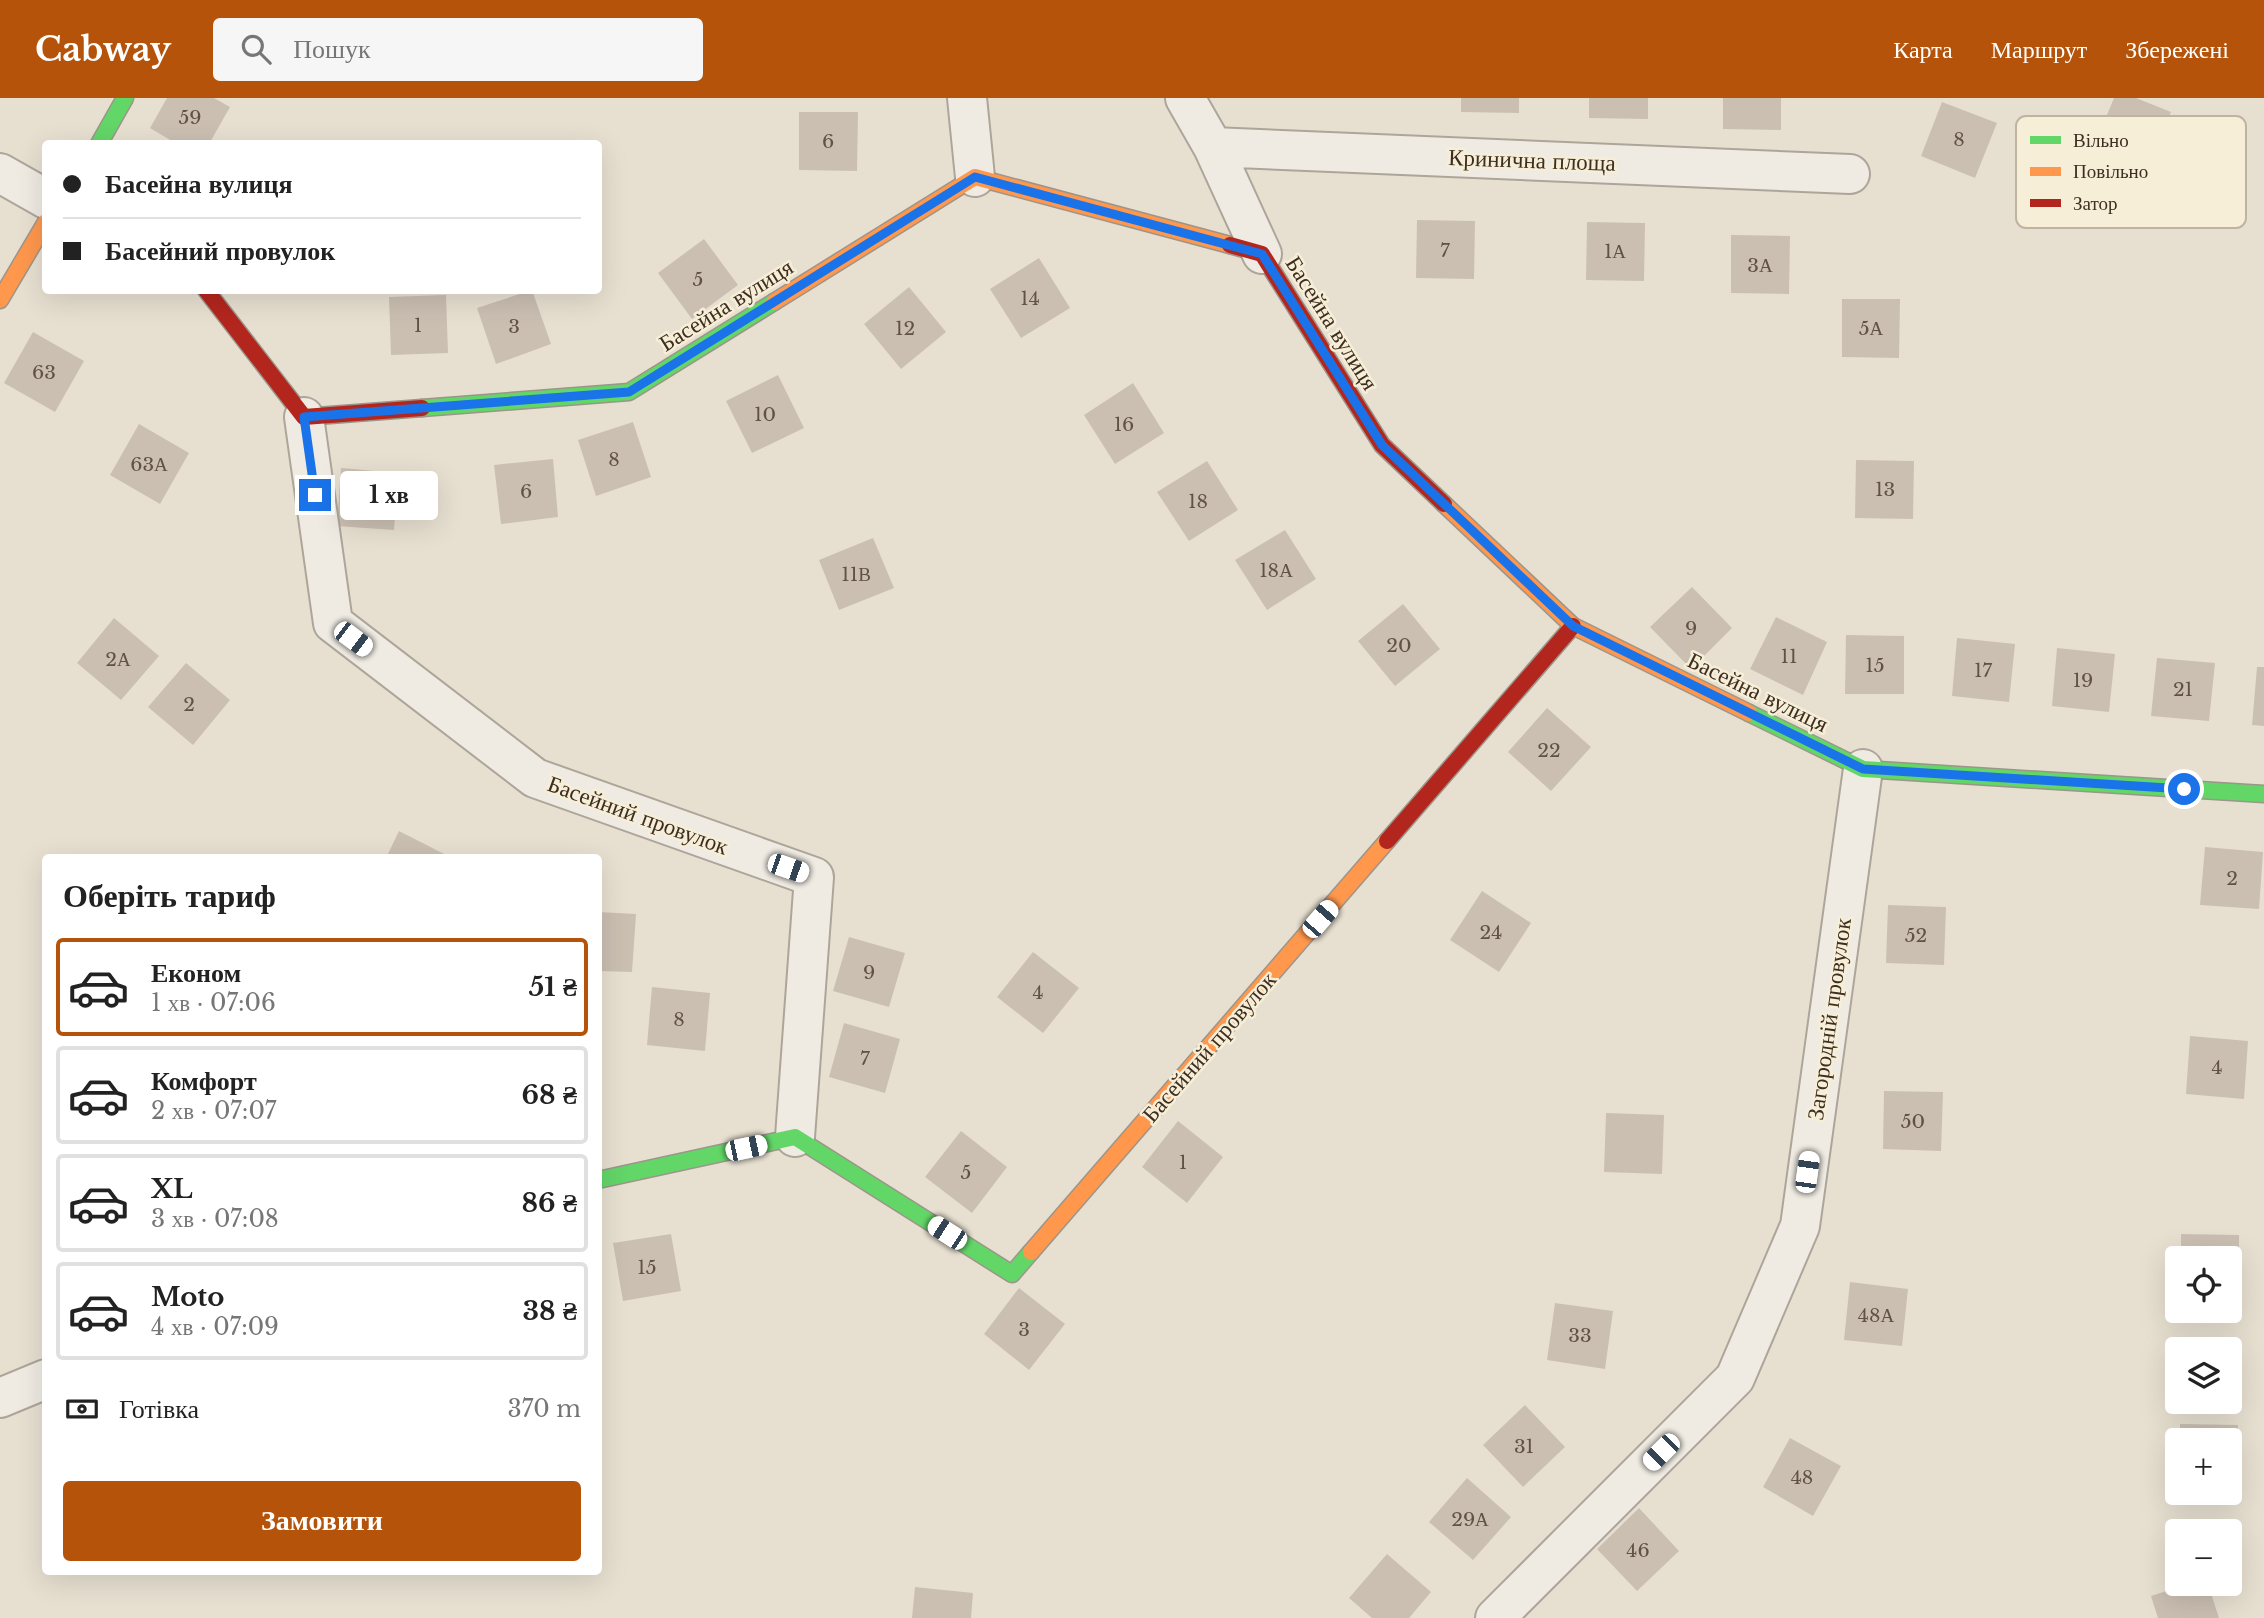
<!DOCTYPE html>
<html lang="uk">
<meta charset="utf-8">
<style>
:root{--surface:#fff;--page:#f6f6f6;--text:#222;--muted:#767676;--line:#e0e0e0;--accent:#b45309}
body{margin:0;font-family:"Libre Baskerville",serif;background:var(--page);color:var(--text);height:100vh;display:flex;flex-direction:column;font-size:26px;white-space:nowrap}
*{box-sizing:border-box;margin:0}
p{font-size:23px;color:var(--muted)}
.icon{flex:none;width:38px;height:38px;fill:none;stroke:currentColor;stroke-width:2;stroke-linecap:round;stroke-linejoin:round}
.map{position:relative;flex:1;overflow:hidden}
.details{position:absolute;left:42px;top:756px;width:560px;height:721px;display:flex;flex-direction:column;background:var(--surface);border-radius:7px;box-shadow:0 7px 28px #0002}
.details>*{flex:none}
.hud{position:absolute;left:42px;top:42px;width:560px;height:154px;border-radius:7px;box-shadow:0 7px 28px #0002;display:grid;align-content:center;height:154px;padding:0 21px;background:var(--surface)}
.fabs{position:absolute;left:2165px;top:1148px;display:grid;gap:14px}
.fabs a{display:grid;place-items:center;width:77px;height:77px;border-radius:7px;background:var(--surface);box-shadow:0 7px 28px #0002;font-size:35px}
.end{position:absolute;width:32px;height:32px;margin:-16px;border:9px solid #1a73e8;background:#fff;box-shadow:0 0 0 4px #fff}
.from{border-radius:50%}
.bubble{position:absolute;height:49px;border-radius:7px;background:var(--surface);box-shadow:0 7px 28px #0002;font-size:23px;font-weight:700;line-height:49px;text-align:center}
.car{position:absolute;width:21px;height:42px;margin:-21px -10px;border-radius:9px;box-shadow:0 0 5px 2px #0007;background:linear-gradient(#fff 24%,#345 0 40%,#fff 0 76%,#345 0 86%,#fff 0)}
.hud b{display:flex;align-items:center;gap:24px;height:66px;font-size:26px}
.hud b+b{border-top:2px solid var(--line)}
.hud i{width:18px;height:18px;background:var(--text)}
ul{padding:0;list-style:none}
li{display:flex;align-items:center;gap:21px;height:98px;margin:0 14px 10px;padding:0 7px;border:4px solid var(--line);border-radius:7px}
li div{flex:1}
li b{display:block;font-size:26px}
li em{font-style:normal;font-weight:700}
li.current{border-color:var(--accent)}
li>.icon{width:63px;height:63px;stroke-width:1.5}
h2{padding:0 21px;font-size:32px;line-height:84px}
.pay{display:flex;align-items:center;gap:18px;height:77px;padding:0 21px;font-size:26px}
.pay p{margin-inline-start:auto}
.button{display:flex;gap:14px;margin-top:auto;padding:14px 21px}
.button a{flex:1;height:80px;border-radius:7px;background:var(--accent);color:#fff;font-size:28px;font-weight:700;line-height:80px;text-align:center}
header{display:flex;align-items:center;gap:42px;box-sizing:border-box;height:98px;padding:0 35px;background:var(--accent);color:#fff}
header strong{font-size:33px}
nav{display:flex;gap:38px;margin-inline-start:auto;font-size:24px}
.search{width:490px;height:63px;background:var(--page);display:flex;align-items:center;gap:18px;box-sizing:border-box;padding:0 24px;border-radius:7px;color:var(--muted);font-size:26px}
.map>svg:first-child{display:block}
.building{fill:#cbbfb2}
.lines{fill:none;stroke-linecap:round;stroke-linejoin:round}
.street-casing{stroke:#ada599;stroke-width:42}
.fast-casing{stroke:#9c958a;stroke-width:19}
.slow-casing{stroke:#9c958a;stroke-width:19}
.jam-casing{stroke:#9c958a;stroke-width:19}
.street{stroke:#efebe3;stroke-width:38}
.fast{stroke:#63d668;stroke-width:16}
.slow{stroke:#ff974d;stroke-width:16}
.jam{stroke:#b3261e;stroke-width:16}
.route{stroke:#1a73e8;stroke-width:9}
.labels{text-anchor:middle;stroke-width:5;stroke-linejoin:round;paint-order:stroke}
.number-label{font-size:19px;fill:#605244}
.street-label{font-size:23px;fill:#3d2e20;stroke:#f7eed8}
.key{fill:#f7eed8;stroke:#bfb4a1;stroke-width:2}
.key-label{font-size:19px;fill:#3d2e20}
</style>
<header>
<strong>Cabway</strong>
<div class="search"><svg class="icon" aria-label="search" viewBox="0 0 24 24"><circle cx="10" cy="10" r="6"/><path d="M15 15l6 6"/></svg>Пошук</div>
<nav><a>Карта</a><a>Маршрут</a><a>Збережені</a></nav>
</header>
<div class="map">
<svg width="2264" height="1520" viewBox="0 0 2264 1520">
<rect width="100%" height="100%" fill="#e7e0d1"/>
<path class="building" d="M167,0H214L230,9L209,46H177L150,30Z
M1461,0H1519V15L1461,14Z
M1589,0H1648V21L1589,20Z
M1723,0H1781V32L1723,31Z
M2114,0H2136L2171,14L2149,68L2095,46Z
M1942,4L1997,25L1975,80L1921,58Z
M799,14H858L857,73L799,72Z
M1417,122L1475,123L1474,181L1416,180Z
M1587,124L1645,125L1644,183L1586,182Z
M1731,137L1790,138L1789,196L1731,195Z
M704,141L738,187L692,221L658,175Z
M1039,160L1070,210L1021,240L990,191Z
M909,189L946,234L901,271L864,226Z
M532,192L551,246L496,266L477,210Z
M446,197L448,255L391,257L389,199Z
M1842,201H1900L1899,260L1842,259Z
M33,234L84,263L55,314L4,285Z
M778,277L804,330L752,355L726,303Z
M1133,285L1164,335L1115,366L1084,317Z
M633,324L651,379L596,398L578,342Z
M139,326L189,355L160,406L110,377Z
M553,361L558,419L501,426L494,367Z
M1856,362L1914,363L1913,421L1855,420Z
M1207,363L1238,412L1189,443L1157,394Z
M341,370L398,375L394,432L337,428Z
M1285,432L1316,481L1267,512L1235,462Z
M873,440L894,490L839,512L819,462Z
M1692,489L1732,530L1691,571L1650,529Z
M1403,506L1440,551L1395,588L1358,543Z
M1776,519L1827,544L1803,597L1750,571Z
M114,520L159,558L121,602L77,565Z
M1846,537L1904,538V596H1845Z
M1957,540L2015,546L2009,604L1952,598Z
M2057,550L2115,556L2109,614L2052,608Z
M2157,560L2215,565L2209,623L2151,618Z
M186,565L230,602L193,647L148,609Z
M2257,569H2264V628L2252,627Z
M1547,610L1591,649L1551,693L1508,654Z
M399,733L452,760H386Z
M2205,749L2263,754L2259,811L2200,807Z
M1482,793L1531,825L1499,874L1450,842Z
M1888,807L1946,809L1944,867L1886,865Z
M598,814L636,816L632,874L598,873Z
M849,839L905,855L889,909L833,893Z
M1033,854L1079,890L1043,935L997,899Z
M652,889L710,895L705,953L647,947Z
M844,925L900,941L885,995L829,979Z
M2190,938L2248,943L2244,1001L2186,996Z
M1884,993L1943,994L1941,1053L1883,1051Z
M1606,1015L1664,1017L1662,1076L1604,1074Z
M1178,1023L1223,1059L1187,1105L1142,1069Z
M961,1033L1007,1069L972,1115L925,1079Z
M671,1136L681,1193L623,1203L613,1145Z
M2181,1136L2239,1137V1195H2230V1160H2181Z
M1850,1184L1908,1191L1902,1248L1844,1242Z
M1019,1190L1065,1226L1029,1272L984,1236Z
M1555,1205L1613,1213L1605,1271L1547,1262Z
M1525,1307L1565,1349L1523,1389L1483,1347Z
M2180,1326L2238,1327V1385H2230V1342H2180Z
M1790,1340L1841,1368L1813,1418L1763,1389Z
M1467,1380L1511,1419L1473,1462L1429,1424Z
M1639,1410L1679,1453L1637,1493L1597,1451Z
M1387,1456L1431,1494L1409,1520H1372L1349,1500Z
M2188,1486H2208L2219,1520H2158L2151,1498Z
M915,1489L973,1495L971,1520H912Z"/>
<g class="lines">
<g class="street-casing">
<path id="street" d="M967,0L975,79
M1185,0L1213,49L1262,156
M1213,49L1850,76
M0,75L46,101
M304,319L333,525L535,680L814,779L795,1039
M0,1300L46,1281
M1495,1520L1735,1280L1800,1128L1863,671"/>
</g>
<g class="fast-casing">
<path id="fast" d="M99,46L125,0
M422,310L629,294L774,204
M1749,615L1863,671L2264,696
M598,1082L795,1039L1012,1176L1031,1154"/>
</g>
<g class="slow-casing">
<path id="slow" d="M0,202L46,124
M774,204L975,79L1230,147
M1444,406L1573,528L1749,615
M1031,1154L1387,743"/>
</g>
<g class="jam-casing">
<path id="jam" d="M1230,147L1262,156L1382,347L1444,406
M206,192L304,319L422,310
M1387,743L1573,528"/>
</g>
<use href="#street" class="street"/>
<use href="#fast" class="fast"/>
<use href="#slow" class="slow"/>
<use href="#jam" class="jam"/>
</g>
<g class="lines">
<path class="route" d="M315,397L304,319L629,294L975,79L1262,156L1382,347L1573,528L1863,671L2184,691"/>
</g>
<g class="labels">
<g class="number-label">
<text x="190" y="26">59</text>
<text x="1959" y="48">8</text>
<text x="828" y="50">6</text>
<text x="1445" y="159">7</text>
<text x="1615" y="160">1А</text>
<text x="1760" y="174">3А</text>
<text x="698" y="188">5</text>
<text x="1030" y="207">14</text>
<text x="418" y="234">1</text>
<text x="514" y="235">3</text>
<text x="905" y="237">12</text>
<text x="1871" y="237">5А</text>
<text x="44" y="281">63</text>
<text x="765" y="323">10</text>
<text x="1124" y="333">16</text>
<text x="614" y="368">8</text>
<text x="149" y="373">63А</text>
<text x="1885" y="398">13</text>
<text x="526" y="400">6</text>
<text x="1198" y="410">18</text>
<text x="1276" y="479">18А</text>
<text x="856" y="483">11В</text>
<text x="1691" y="537">9</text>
<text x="1399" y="554">20</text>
<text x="1789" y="565">11</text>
<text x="118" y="568">2А</text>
<text x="1875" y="574">15</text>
<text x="1983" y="579">17</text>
<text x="2083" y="589">19</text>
<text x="2183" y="598">21</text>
<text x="189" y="613">2</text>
<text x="1549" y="659">22</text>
<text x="2232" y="787">2</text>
<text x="1491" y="841">24</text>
<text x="1916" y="844">52</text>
<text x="869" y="881">9</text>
<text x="1038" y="901">4</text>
<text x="679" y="928">8</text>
<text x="865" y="967">7</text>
<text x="2217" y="976">4</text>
<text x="1913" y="1030">50</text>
<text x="1183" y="1071">1</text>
<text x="966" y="1081">5</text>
<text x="647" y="1176">15</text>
<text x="1876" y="1224">48А</text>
<text x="1024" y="1238">3</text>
<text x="1580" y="1244">33</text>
<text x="1524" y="1355">31</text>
<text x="1802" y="1386">48</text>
<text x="1470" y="1428">29А</text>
<text x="1638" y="1459">46</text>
</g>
<g class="street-label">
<text transform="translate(1532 62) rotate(2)" y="8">Кринична площа</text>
<text transform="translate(726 207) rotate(-32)" y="8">Басейна вулиця</text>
<text transform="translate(1332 225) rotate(58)" y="8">Басейна вулиця</text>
<text transform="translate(1758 594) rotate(26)" y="8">Басейна вулиця</text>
<text transform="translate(638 717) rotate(20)" y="8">Басейний провулок</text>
<text transform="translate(1829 921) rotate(-82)" y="8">Загородній провулок</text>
<text transform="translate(1209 949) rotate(-49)" y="8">Басейний провулок</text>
</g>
</g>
<rect x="2016" y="18" width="230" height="112" rx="10" class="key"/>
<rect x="2030" y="38" width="31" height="8" fill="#63d668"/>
<rect x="2030" y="69" width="31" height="9" fill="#ff974d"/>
<rect x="2030" y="101" width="31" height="8" fill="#b3261e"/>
<g class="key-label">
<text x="2073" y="49">Вільно</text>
<text x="2073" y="80">Повільно</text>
<text x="2073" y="112">Затор</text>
</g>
</svg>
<div class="fabs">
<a><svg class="icon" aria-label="locate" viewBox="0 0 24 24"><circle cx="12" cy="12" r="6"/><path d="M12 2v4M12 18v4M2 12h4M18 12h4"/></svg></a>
<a><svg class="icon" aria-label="layers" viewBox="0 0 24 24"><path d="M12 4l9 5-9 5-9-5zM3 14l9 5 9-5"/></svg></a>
<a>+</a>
<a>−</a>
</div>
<i class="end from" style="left:2184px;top:691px"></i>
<i class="end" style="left:315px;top:397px"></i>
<div class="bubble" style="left:340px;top:373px;width:98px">1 хв</div>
<i class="car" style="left:353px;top:541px;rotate:127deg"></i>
<i class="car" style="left:788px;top:770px;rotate:109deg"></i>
<i class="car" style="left:1320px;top:821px;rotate:41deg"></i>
<i class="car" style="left:746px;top:1050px;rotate:78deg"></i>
<i class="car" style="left:1807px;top:1074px;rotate:8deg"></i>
<i class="car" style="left:947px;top:1135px;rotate:303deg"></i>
<i class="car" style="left:1661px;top:1354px;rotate:225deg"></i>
<div class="hud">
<b><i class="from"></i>Басейна вулиця</b>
<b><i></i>Басейний провулок</b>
</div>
<section class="details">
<h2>Оберіть тариф</h2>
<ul>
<li class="current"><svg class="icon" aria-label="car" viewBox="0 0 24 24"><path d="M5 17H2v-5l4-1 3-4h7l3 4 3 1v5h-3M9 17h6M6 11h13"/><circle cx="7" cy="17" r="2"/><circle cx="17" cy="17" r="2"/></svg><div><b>Економ</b><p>1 хв · 07:06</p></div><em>51 ₴</em></li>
<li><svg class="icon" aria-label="car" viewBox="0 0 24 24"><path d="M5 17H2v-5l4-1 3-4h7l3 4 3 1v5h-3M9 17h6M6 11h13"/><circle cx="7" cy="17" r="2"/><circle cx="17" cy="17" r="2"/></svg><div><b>Комфорт</b><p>2 хв · 07:07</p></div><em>68 ₴</em></li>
<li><svg class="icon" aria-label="car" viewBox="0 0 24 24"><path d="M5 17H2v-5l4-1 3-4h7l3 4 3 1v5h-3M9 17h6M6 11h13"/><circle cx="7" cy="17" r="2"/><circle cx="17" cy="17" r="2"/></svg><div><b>XL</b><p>3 хв · 07:08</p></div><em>86 ₴</em></li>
<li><svg class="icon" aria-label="car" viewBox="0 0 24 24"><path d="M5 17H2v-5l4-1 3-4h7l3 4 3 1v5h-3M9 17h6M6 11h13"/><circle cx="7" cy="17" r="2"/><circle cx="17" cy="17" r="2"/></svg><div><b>Moto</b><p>4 хв · 07:09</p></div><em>38 ₴</em></li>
</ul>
<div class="pay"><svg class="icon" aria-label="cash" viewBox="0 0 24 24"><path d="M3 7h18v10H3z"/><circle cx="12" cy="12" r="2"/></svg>Готівка<p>370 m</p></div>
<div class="button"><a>Замовити</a></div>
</section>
</div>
